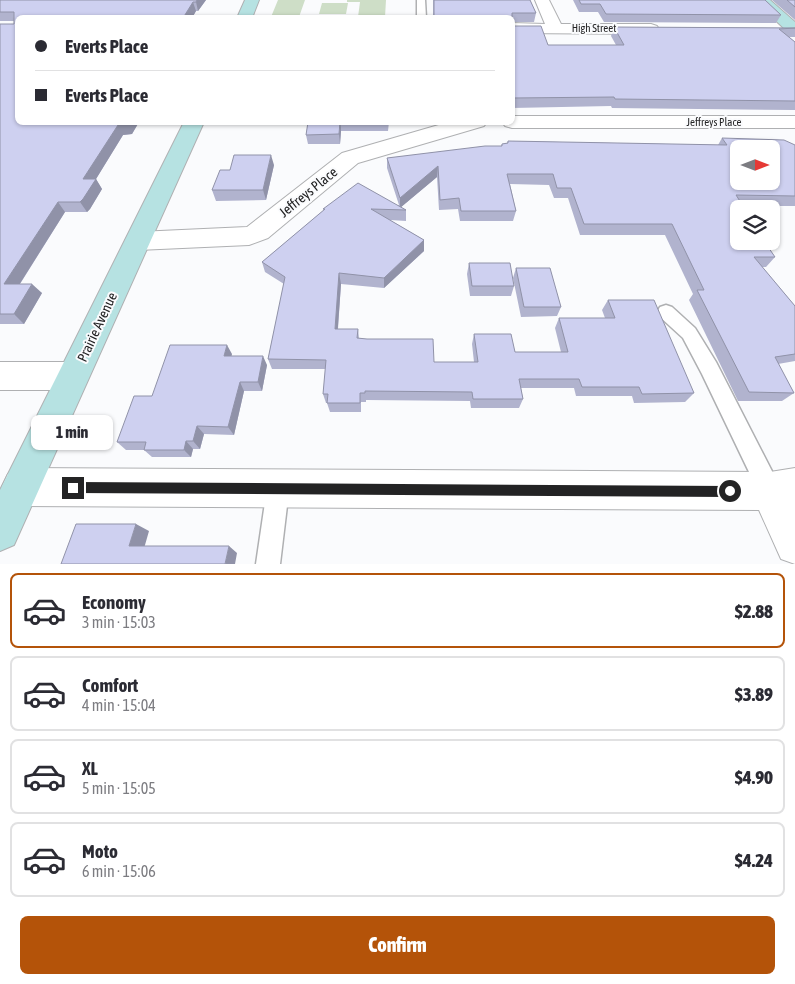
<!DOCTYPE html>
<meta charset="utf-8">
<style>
:root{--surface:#fff;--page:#f2f2f3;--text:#2b2b33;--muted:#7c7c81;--line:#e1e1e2;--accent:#b45309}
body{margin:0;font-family:"Asap Condensed",sans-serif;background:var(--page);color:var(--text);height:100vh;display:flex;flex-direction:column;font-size:19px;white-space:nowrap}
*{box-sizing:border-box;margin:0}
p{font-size:16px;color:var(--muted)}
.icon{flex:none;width:28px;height:28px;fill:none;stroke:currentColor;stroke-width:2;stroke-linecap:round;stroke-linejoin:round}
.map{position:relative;height:564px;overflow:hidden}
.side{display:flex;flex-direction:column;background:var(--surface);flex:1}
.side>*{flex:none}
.hud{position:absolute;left:15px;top:15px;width:500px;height:110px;border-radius:8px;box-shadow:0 1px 4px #0004;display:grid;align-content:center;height:110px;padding:0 20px;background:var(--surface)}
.needle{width:32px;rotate:90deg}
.controls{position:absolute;left:730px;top:140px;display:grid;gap:10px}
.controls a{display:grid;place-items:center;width:50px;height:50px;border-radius:8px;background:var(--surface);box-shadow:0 1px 4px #0004;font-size:25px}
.end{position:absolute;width:22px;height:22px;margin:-11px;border:6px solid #232324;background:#fff;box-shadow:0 0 0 2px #fff}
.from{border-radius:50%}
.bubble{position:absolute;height:35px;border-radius:8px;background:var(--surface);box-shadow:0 1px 4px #0004;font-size:16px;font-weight:800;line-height:35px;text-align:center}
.hud b{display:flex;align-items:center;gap:18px;height:48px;font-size:19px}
.hud b+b{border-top:1px solid var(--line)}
.hud i{width:12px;height:12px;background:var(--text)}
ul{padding:9px 0 0;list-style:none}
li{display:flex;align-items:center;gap:15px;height:75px;margin:0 10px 8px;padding:0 10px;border:2px solid var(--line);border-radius:8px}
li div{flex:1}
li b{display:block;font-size:19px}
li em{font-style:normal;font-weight:800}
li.selected{border-color:var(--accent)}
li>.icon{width:45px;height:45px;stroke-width:1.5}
.cta{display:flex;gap:10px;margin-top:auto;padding:10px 20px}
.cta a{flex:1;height:58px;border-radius:8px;background:var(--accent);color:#fff;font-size:20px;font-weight:800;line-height:58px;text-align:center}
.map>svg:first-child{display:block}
.green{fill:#cedec7}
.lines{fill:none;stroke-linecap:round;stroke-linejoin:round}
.lane-casing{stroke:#afb0b2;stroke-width:3}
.street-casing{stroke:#afb0b2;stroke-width:2}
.secondary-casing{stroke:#afb0b2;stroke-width:2}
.lane{fill:#fff;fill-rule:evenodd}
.street{fill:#fff;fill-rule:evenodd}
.secondary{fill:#b6e2e2;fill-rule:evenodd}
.wall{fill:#b1b3ce}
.shaded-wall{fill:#9092a8}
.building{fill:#ced0f0;stroke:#9092a8;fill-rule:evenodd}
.route{fill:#232324}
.labels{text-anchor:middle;stroke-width:4;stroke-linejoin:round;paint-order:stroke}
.far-street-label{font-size:11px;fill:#232324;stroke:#fafbfd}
.street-label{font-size:14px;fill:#232324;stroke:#fafbfd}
</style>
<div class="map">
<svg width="795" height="564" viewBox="0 0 795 564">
<rect width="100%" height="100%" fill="#fafbfd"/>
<path class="green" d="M278,0H305L299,17H271Z
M347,0H386L385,17H358L360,2H347Z
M322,3H348L346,14H319Z"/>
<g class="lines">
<g class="lane-casing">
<path id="lane" d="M417,0H425L426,18H417Z
M666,305L672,307L695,328L716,362L778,483L781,491L778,499L770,502L762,499L702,374L683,338L660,317L657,312L660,307Z
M278,478L286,481L289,489L280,564H256L267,489L270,481Z"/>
</g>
<g class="street-casing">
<path id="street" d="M535,0H549L561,24H651L657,26L659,29L657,32L651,34L512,33V23L545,24Z
M512,116H795V128H512L505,126L502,122H512Z
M449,122H487L484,126L358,163L268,238L249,245L138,250L129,248L125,241L129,234L138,232L247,227L342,153Z
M0,362H73L84,366L89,376L84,386L73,390H0Z
M21,468L770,472L795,468V564L781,559L759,510L21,506L8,500L2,487L8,474Z"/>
</g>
<g class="secondary-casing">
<path id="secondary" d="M245,0H259L252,18H237Z
M754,0H770L795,22V35L789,33Z
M184,122H204L14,545L0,551V490Z"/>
</g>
<use href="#lane" class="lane"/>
<use href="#street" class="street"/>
<use href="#secondary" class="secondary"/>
</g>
<path class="wall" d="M0,0H206L198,11H196L192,18H18V122H139L132,134L123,135L96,179L102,189L90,209L87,212H65L20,284L42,293L24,324H0V24H14V21H0Z
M433,0H530L536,13L534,22H512V18H433Z
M573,0H765L781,15L776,23L604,22L598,12H579Z
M772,0H795V20Z
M512,25L548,45H616L611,36L614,27L795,28V37H789L795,42V110L612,108L611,106L512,108Z
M308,122H389L388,131H341L340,144H308L306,135Z
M722,138L795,145V206H743L739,209L775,257L766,267H762L795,306V361L778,364L794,393L782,401H738L689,300L693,294L665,235H580L568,198H554L549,185L510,184L516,211L513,221H460L458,209L439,210L437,177L401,207L406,210V221L390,220L424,240V251L384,288L341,284L338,329H358L359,338L434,362H474L472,344L474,334L515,352H561L555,328L559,318H605L602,310L608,300L694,393L685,402L634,403L632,396H576L574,388H521L523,399L519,408H471L470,401L366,400V402H361V412H330L327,403H326L323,394L326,369H272L268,359L284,284L265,272L262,262L324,210L323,209L399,205L387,168V158L501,146L502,144L507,143L508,141L718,145Z
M274,165L266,200L216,201L212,190L230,170Z
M469,263L514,286L511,296H470L467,274Z
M516,268L561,307L557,316L521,317L513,278Z
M232,354L231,356L267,365L262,391H244L234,435L204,434L200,449H193L191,457H152L144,450H126L117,442L152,396Z"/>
<path class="shaded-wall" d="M197,0H206L198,11L196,2Z
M193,2L196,11L192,18H183Z
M128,122H139L132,134L123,135L96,179L102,189L90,209L87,212L80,202L83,179L118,125Z
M341,122V131L340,144L339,134Z
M271,155L274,165L266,200L263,190Z
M438,166L437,177L400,208V198Z
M58,202L65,212L14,293L4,284Z
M424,240V251L384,288V278Z
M339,273L341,284L337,339L335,329Z
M32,284L42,293L24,324L14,314Z
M227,345L232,354L229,365L224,356Z
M263,356L267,365L262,391L258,382Z
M240,382L244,391L234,435L228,427Z
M197,426L204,434L200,449L193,441Z
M186,441L193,449L191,457L184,450Z
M136,524L149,531L143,552L129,546Z
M229,546L237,553L235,564H225Z"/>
<path class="building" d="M0,0H197L196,2H193L183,18H18V122H128L127,124L118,125L83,179H96L83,199L80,202H58L4,284H32L14,314H0V24H14V12H0Z
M434,0H530L536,13H512V18H434Z
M579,0H765L781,15L606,14L600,4H581Z
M787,0H795V7Z
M512,25L514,26H541L548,45H624L614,27L795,28L779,29L795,42V101L615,99L614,97L512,98Z
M308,122H340L339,134L306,135Z
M722,138L784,140L795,145V196L736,195L745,209H739V241H764L775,257H754L795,306V354L775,357L794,393L749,392L697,290H704L672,224H584L571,188H557L553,174H507L516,211H461L459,198L440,200L438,166L400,198L387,158L485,146H502V144L508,143V141L727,145ZM739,149H771V181H739Z
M234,155H271L263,190H212L220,170H230Z
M358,183L406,210L371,209L424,240L384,278L339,273L335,329H358L357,338L367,339H433L434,362H478L474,334H511L515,352H568L559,318H615L608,300H654L694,393L642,394L639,387H582L579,379H519L523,399H473L472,392L365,391V393H360V403H327L328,394H323L326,360L268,359L285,277L262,262L325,209H323Z
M469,263H510L514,286H472Z
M516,268H550L561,307H524Z
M170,345H227L224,356H263L258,382H240L228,427L197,426L193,441H186L184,450H144L146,442H117L134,396H152Z
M76,524H136L129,546H229L225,564H61Z"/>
<path class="route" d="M73,482L730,486L734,487L736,491L734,495L730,497L73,493L69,491L67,488L69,484Z"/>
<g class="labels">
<g class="far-street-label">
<text x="594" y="32">High Street</text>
<text x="714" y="126">Jeffreys Place</text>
</g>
<g class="street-label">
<text transform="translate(308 192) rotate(-39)" y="5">Jeffreys Place</text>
<text transform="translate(97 327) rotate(-65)" y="5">Prairie Avenue</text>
</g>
</g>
</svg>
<div class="controls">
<a><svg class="needle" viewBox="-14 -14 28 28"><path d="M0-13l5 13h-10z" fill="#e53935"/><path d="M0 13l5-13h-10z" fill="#7c7c81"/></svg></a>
<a><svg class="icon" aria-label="layers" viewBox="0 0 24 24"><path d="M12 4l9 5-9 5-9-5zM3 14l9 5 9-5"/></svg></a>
</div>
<i class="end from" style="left:730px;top:491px"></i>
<i class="end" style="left:73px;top:488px"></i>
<div class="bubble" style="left:31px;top:415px;width:82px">1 min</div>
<div class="hud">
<b><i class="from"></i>Everts Place</b>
<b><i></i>Everts Place</b>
</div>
</div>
<section class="side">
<ul>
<li class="selected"><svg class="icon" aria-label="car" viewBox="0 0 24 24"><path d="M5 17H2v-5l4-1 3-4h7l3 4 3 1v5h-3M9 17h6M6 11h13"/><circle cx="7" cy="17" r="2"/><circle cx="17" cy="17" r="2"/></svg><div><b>Economy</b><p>3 min · 15:03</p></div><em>$2.88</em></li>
<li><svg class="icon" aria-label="car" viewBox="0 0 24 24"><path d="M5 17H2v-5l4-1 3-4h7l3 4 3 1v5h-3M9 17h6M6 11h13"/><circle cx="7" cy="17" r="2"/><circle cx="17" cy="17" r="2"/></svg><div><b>Comfort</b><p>4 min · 15:04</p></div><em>$3.89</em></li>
<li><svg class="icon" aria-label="car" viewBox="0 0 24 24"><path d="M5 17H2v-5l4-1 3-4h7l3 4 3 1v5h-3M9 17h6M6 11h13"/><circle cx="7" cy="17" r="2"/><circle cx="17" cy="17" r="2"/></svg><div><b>XL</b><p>5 min · 15:05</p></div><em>$4.90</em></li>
<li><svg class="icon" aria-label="car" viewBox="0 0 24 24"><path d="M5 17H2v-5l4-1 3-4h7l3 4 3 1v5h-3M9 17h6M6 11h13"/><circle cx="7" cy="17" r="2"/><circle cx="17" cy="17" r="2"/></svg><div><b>Moto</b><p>6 min · 15:06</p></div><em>$4.24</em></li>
</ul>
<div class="cta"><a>Confirm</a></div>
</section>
